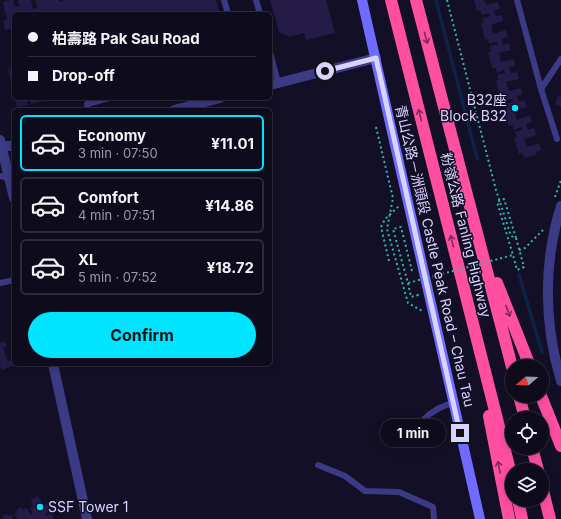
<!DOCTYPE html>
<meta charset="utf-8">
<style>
:root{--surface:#0e0b1c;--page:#171425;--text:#f1f3f6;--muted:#9b9ba3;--line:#2e2b3b;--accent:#00e5ff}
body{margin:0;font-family:Inter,"Noto Sans SC",sans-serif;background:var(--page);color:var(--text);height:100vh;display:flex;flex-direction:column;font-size:15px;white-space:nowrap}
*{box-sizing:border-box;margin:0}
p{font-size:13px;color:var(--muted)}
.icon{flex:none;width:22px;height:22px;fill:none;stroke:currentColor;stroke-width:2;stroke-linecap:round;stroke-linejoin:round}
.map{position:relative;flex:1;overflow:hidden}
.side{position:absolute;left:12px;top:108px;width:260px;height:258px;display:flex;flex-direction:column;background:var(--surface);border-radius:6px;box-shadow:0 2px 10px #0003,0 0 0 1px var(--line)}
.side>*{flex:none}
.hud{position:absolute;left:12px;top:12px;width:260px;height:88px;border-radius:6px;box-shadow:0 2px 10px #0003,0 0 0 1px var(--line);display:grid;align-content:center;height:88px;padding:0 16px;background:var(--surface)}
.needle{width:26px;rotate:251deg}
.buttons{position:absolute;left:505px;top:359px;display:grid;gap:8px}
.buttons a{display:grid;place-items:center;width:44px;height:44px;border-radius:50%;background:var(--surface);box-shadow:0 2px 10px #0003,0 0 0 1px var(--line);font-size:20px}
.end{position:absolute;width:18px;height:18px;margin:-9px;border:5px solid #d9d4ff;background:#111;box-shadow:0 0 0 2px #111}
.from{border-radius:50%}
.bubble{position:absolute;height:28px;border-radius:14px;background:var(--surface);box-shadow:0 2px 10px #0003,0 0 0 1px var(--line);font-size:13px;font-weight:700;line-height:28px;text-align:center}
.hud b{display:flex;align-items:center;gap:14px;height:38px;font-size:15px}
.hud b+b{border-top:1px solid var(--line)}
.hud i{width:10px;height:10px;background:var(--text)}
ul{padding:7px 0 0;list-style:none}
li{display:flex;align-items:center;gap:12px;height:56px;margin:0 8px 6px;padding:0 8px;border:2px solid var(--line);border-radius:6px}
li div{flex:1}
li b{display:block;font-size:15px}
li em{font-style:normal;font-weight:700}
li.current{border-color:var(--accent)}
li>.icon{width:36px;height:36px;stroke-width:1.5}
.primary-button{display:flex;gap:8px;margin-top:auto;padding:8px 16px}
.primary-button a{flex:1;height:46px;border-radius:24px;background:var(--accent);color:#111;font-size:16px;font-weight:700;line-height:46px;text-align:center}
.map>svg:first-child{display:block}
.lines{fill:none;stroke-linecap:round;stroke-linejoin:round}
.stream{stroke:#0c2248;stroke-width:3.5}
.building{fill:#241b47}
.path{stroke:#2fb8b0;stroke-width:2;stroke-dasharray:2 3;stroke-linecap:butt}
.service{stroke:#3d3a85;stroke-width:6}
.minor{stroke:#3d3a85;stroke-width:10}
.tertiary{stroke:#3d3a85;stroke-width:10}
.secondary{stroke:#6f6bff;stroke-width:10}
.motorway{stroke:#ff4fa3;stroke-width:12}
.path-bridge{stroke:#2fb8b0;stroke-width:2;stroke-dasharray:2 3;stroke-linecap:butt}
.oneway{stroke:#7d2c5e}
.route{stroke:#d9d4ff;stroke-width:5}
.poi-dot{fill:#00e5ff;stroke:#130f26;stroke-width:1.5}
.labels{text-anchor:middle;stroke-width:3;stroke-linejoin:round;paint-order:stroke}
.poi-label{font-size:14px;fill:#d9d4ff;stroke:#130f26;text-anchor:end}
.street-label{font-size:14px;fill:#d9d4ff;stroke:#130f26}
</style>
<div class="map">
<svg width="561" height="519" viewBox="0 0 561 519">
<rect width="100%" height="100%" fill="#130f26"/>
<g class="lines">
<path class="stream" d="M436,0L477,158
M519,275L542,352"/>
</g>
<path class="building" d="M11,0H13L15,7H19L18,0H31L33,9L37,8L35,0H59L60,2L64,0H216L220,14H14V33L12,29L5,30L3,21L7,20L3,2Z
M270,0H326L335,33L306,40L304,33L290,37L279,32Z
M474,0H484L486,5L498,2L500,9L494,10L496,16L502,15L503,21L491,25L493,34L506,30L508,37L502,39L503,45L509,43L511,50L499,53L501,62L514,59L515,66L509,67L511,73L517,72L519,79L506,82L509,91L521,88L523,94L517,96L519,102L524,100L527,107L514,111L517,120L530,115L532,122L526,124L528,130L534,128L536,135L524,139L527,147L539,143L541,150L536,152L537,155L524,158L522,153L519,154L514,138L517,137L515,132L522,130V127L514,130L512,125L509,126L504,110L507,109L505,104L513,102L512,99L504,101L503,96L500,97L496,81L499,80L497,75L505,73L504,70L497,73L496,68H492L488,52L491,51L490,46L498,44L497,42L489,44L488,39L485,40L481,23H484L482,18L490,16V15L489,13L482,15L480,10L477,11Z
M14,66V92H13L8,68Z
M558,96L561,97V107L555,104Z
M15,98H26L28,105L17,107Z
M29,98H54V99L31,104Z
M4,341L7,346L3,348L8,361L12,360L14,365L2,370L0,366V343Z
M38,496L44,506L48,504L50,511L45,514L46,516L51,513L54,519H17L14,514L17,512L16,510L22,507L23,510L27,508L31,515L33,514L30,508L33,507L31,501L32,499Z
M7,514L8,516L12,515L13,519H3L2,516Z"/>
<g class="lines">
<path class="path" d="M447,0L496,190L511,236L516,238L524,267L517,270L513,255
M376,127L393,198L387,229L408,303L422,311
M555,197L561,180
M519,250L525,248L543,230
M389,261L381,227L385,219L399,206
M408,283L411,297L418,295L417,294"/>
<path class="service" d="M224,0L228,14
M256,0L260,14
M517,0L541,89L557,139
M270,52L278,83
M541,89L561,59
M88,110L87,104L109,98
M0,176L11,179
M0,283L14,280
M422,421C431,412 441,405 454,403
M318,465L345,476L365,491L399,492L433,507L434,519"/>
<path class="minor" d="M270,85L376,58
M174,110L220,98
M0,140L14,198
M1,146H14
M53,364L87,519"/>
<path class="tertiary" d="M561,206C543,263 544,324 561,381"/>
<path class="secondary" d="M362,0L480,519"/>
<path class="motorway" d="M391,0L512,478
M416,0L512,367
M497,283L530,366
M519,396L525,418
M541,396L561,446
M489,416L509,519
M532,448L538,470
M542,487L550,519
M518,500L522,519"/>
<path class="path-bridge" d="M412,271L401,227L393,229L408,283L513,255L497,202L504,199L516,238"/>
</g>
<defs><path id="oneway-shaft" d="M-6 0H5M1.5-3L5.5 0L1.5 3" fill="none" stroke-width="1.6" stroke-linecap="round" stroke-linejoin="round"/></defs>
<g class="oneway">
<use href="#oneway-shaft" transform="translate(426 38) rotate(75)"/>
<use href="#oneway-shaft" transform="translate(420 115) rotate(-104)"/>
<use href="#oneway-shaft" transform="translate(452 241) rotate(-104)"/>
<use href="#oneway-shaft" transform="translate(508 311) rotate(69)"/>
<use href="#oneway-shaft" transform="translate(499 467) rotate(-101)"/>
</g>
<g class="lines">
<path class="route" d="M325,71L376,58L460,433"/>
</g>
<g class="poi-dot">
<circle cx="515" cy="108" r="4"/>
<circle cx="40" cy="507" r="4"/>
</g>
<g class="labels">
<g class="poi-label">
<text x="507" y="105">B32座<tspan x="507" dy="16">Block B32</tspan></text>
<text x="48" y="512" text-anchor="start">SSF Tower 1</text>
</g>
<g class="street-label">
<text transform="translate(466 235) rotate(76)" y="5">粉嶺公路 Fanling Highway</text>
<text transform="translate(435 256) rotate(77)" y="5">青山公路－洲頭段 Castle Peak Road – Chau Tau</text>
</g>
</g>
</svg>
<div class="buttons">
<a><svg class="needle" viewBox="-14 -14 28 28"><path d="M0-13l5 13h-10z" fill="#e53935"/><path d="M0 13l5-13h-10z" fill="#9b9ba3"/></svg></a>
<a><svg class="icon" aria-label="locate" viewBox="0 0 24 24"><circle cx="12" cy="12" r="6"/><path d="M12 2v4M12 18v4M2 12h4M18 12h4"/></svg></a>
<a><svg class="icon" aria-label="layers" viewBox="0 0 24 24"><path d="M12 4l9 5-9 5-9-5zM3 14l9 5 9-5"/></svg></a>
</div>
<i class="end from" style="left:325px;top:71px"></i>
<i class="end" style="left:460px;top:433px"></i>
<div class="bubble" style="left:380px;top:419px;width:66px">1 min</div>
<div class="hud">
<b><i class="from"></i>柏壽路 Pak Sau Road</b>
<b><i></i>Drop-off</b>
</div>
<section class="side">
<ul>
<li class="current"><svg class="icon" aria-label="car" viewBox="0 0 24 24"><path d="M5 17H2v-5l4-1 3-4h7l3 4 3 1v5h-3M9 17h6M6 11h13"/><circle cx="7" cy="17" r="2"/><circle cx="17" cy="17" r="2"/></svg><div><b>Economy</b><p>3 min · 07:50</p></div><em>¥11.01</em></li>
<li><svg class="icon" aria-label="car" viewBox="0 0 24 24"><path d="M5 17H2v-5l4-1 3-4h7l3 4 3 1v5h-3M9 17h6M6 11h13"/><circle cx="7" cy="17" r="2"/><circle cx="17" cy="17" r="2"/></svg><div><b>Comfort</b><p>4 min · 07:51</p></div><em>¥14.86</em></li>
<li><svg class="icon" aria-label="car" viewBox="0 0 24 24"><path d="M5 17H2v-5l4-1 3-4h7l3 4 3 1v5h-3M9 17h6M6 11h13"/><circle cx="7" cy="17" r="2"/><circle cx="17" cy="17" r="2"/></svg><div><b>XL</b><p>5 min · 07:52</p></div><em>¥18.72</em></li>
</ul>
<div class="primary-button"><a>Confirm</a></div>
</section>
</div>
